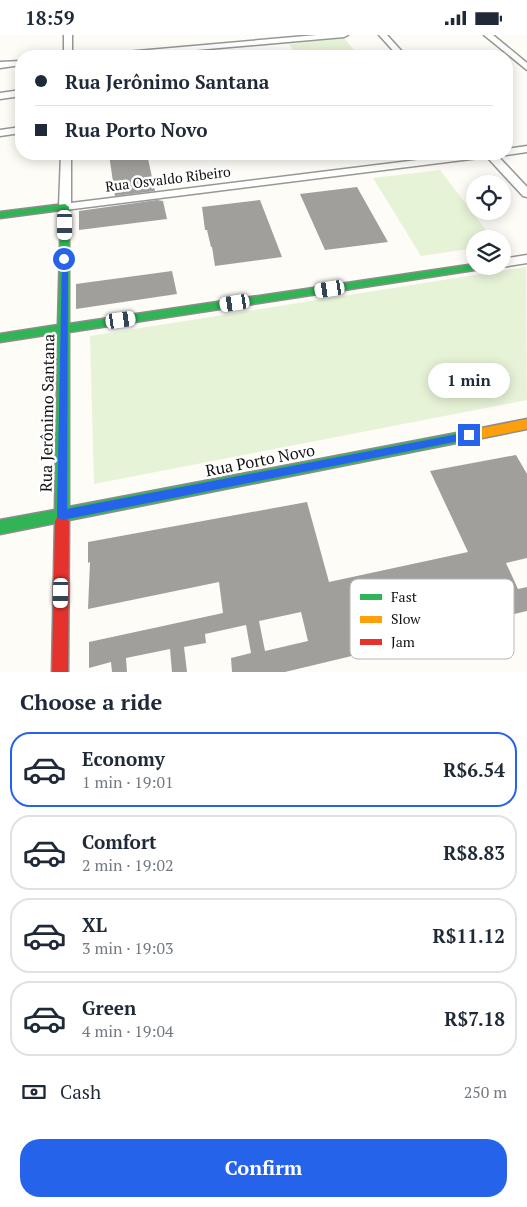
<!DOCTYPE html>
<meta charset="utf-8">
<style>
:root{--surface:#fff;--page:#f2f2f3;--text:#1f2937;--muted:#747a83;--line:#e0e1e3;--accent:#2563eb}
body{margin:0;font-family:"PT Serif",serif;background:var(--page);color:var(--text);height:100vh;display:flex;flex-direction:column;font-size:19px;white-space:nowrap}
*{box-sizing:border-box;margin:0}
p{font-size:16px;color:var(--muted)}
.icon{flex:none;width:28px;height:28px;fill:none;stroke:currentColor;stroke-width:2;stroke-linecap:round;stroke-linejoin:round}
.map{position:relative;height:637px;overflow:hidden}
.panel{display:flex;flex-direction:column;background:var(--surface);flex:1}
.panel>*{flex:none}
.hud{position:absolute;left:15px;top:15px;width:498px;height:110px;border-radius:20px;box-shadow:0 2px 12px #0003;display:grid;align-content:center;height:110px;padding:0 20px;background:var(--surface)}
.controls{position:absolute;left:466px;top:140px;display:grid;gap:10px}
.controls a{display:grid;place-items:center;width:45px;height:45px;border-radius:50%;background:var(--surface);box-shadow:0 2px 12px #0003;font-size:25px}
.end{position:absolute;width:22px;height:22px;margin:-11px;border:6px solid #2563eb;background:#fff;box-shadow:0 0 0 2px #fff}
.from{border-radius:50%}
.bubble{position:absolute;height:35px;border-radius:18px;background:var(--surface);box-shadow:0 2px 12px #0003;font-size:16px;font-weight:600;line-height:35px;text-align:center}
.car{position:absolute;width:15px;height:30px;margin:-15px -8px;border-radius:6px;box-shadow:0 0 4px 1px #0007;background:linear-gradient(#fff 24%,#345 0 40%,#fff 0 76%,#345 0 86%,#fff 0)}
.hud b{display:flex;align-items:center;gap:18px;height:48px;font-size:19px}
.hud b+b{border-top:1px solid var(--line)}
.hud i{width:12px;height:12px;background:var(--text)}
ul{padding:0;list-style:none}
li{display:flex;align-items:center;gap:15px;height:75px;margin:0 10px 8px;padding:0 10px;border:2px solid var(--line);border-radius:20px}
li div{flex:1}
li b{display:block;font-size:19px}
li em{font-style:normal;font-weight:600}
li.current{border-color:var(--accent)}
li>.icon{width:45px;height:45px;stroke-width:1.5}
h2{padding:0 20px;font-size:22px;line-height:60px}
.pay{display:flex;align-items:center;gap:12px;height:55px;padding:0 20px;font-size:19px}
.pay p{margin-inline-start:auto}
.cta{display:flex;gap:10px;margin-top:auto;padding:10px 20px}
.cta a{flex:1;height:58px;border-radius:20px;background:var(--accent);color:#fff;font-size:20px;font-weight:600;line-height:58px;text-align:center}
.status{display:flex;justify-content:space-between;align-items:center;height:35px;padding:0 25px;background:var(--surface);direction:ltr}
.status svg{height:14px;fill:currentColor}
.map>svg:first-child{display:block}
.green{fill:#e7f3d7}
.building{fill:#a19f9c;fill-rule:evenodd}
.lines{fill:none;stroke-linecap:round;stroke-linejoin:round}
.street-casing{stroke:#979795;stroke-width:3}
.fast-casing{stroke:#8e8d8b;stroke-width:3}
.slow-casing{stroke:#8e8d8b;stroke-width:3}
.jam-casing{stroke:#8e8d8b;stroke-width:3}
.street{fill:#fffffe;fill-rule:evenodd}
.fast{fill:#30b455;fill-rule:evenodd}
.slow{fill:#ff9f0a;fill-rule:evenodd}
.jam{fill:#e5322d;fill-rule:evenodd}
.route{fill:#2563eb}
.labels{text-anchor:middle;stroke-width:5;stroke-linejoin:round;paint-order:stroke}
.far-street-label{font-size:14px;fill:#111;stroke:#fff}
.street-label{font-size:16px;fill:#111;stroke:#fff}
.key{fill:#fff;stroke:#b8b8b8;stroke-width:1}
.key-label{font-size:14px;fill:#111}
</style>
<div class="status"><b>18:59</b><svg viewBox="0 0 49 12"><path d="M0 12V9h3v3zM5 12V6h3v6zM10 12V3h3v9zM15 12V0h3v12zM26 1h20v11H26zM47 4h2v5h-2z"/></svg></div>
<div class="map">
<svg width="527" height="637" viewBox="0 0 527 637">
<rect width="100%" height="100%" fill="#fdfcf7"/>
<path class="green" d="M344,3L358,20L297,21L289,9Z
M440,135L493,204H475V213L421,221L373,143Z
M526,232L527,365L94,449L90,301Z"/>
<path class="building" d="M109,119H147L155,156L115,161Z
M357,152L388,207L325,215L300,159Z
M157,165L163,166L167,184L79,195V176Z
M260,165L282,222L215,231L212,212H211L207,195H205L202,172Z
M172,236L177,259L76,274V249Z
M516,420L527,439V523L506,528L518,554L527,552V576L480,587L481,590L285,637H232L231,623L251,618L246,590L205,599L206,608L184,612L187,637H172L170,614L126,623L127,637H112L111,627L89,633V607L223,578L219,547L88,574L90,527L88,528V507L307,467L329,547L468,517L430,436ZM428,548L439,575L399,584L390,557ZM301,577L308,606L265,616L259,586Z"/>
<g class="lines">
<g class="street-casing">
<path id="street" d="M64,0H72V21H64Z
M317,0H348L344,2L128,21H99L103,19Z
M379,0H387L406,21H398Z
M484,0H493L527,28V35Z
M21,26V30L0,33V27Z
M21,55V61L0,64V58Z
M21,92V98L0,101V95Z
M527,111V117L506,120L502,119H506V114Z
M61,119H71V168L466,119H496L527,152V162L523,161L487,122L65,175L59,172Z
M527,220V228L502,232L498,231H502V224Z"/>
</g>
<g class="fast-casing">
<path id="fast" d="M65,169L69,172V289L475,229V231H486L481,234L69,297V472L462,397L466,398L468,402L466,406L69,485L67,492L62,494L57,492L55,488L0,499V485L55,475L58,298L0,307V299L58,290L61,175L0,183V177Z"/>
</g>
<g class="slow-casing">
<path id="slow" d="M527,384V394L462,407L458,406L456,402L458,398L462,397Z"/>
</g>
<g class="jam-casing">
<path id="jam" d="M62,480L67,482L69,487L68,637H52L55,487L57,482Z"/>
</g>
<use href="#street" class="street"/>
<use href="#fast" class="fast"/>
<use href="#slow" class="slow"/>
<use href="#jam" class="jam"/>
</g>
<path class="route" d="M62,223L68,224L67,474L469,397L473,400L469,404L62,485L58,483L57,480Z"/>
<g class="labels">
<g class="far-street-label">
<text transform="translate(168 144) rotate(-7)" y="5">Rua Osvaldo Ribeiro</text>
</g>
<g class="street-label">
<text transform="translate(47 378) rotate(-89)" y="6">Rua Jerônimo Santana</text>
<text transform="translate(260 425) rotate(-11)" y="6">Rua Porto Novo</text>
</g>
</g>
<rect x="350" y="544" width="164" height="80" rx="8" class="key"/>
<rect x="360" y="559" width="22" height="6" fill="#30b455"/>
<rect x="360" y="581" width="22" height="7" fill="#ff9f0a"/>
<rect x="360" y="604" width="22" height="6" fill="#e5322d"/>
<g class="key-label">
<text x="391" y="567">Fast</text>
<text x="391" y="589">Slow</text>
<text x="391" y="612">Jam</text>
</g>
</svg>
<div class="controls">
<a><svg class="icon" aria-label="locate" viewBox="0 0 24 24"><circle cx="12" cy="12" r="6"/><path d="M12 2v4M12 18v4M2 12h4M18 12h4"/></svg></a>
<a><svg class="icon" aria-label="layers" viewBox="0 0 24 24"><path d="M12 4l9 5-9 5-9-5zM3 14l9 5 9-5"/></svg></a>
</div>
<i class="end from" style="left:64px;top:224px"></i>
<i class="end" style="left:469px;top:400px"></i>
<div class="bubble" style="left:428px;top:328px;width:82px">1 min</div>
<i class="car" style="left:65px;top:190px;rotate:180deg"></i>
<i class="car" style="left:330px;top:254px;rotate:261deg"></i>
<i class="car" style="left:235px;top:268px;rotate:261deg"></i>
<i class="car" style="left:121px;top:285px;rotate:82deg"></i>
<i class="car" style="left:61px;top:558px;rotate:181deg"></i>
<div class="hud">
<b><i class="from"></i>Rua Jerônimo Santana</b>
<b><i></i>Rua Porto Novo</b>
</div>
</div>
<section class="panel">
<h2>Choose a ride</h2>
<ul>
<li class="current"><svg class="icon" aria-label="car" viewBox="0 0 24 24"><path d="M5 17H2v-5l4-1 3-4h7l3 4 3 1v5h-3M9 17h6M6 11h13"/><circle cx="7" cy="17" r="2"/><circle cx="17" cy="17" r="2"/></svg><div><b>Economy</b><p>1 min · 19:01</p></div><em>R$6.54</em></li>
<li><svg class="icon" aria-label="car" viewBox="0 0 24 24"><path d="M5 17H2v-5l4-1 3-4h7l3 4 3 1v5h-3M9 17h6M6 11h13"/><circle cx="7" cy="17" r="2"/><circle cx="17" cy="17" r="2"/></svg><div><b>Comfort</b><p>2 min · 19:02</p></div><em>R$8.83</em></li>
<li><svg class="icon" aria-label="car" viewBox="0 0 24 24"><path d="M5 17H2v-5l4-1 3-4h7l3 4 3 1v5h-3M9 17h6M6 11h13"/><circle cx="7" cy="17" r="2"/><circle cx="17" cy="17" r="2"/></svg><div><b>XL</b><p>3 min · 19:03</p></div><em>R$11.12</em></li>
<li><svg class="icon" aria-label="car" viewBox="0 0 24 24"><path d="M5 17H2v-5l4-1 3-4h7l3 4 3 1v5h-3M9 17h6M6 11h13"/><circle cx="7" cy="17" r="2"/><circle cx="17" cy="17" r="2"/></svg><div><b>Green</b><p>4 min · 19:04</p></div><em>R$7.18</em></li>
</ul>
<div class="pay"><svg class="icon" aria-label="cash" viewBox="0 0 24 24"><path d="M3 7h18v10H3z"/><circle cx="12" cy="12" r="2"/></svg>Cash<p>250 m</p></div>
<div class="cta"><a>Confirm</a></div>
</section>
